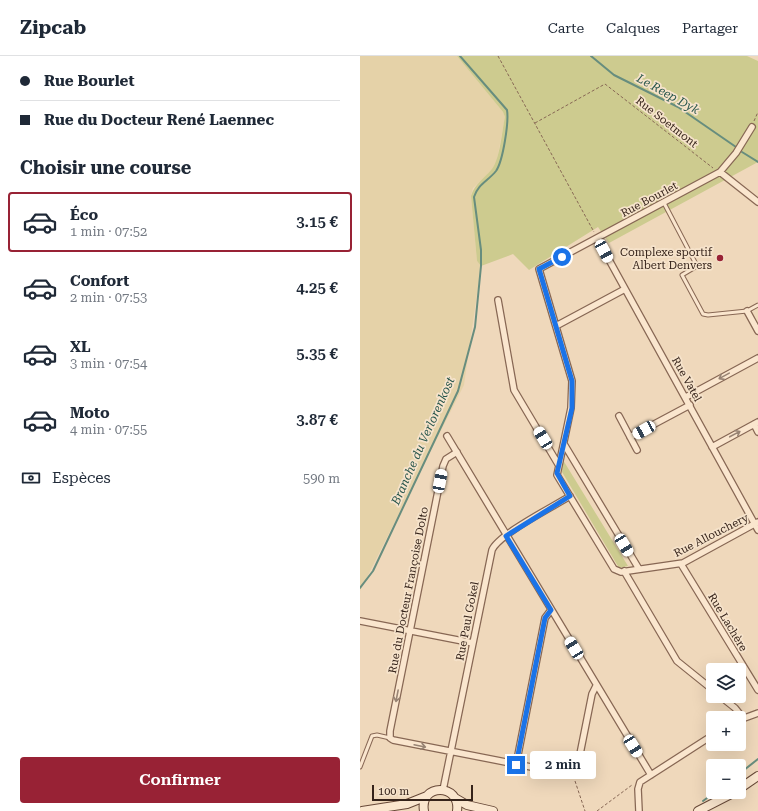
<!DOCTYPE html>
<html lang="fr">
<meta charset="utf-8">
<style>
:root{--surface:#fff;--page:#f6f6f7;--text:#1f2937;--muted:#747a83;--line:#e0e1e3;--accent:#982235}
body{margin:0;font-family:"Roboto Serif",serif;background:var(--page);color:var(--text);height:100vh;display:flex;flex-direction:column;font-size:15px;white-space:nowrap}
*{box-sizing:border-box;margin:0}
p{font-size:13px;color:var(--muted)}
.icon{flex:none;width:22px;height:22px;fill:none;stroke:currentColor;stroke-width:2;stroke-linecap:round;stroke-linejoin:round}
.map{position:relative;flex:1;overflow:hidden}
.drawer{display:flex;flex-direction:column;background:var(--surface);width:360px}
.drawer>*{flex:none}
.hud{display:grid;align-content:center;height:88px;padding:0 20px;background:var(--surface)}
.fabs{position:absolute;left:346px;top:607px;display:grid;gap:8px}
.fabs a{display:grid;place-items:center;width:40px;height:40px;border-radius:4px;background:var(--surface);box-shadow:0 4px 16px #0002;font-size:20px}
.scale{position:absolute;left:12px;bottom:10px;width:101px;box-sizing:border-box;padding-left:4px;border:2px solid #35231a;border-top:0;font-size:11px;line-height:14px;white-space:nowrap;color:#35231a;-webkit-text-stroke:3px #f6e3cb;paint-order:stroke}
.end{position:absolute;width:18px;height:18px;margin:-9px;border:5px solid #1a73e8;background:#fff;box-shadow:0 0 0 2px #fff}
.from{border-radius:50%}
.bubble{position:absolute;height:28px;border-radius:4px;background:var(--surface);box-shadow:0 4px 16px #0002;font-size:13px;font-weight:600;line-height:28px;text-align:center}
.car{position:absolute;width:12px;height:24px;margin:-12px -6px;border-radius:5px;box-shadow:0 0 3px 1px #0007;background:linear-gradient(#fff 24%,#345 0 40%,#fff 0 76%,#345 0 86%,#fff 0)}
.hud b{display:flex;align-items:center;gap:14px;height:38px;font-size:15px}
.hud b+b{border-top:1px solid var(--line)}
.hud i{width:10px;height:10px;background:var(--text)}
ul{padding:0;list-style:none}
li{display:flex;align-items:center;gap:12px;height:60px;margin:0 8px 6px;padding:0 12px;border:2px solid transparent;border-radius:4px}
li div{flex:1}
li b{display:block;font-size:15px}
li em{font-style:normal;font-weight:600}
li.selected{border-color:var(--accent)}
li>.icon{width:36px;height:36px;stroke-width:1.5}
h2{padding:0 20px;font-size:18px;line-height:48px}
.pay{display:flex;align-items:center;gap:10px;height:44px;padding:0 20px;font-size:15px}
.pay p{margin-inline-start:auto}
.primary-button{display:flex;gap:8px;margin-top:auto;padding:8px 20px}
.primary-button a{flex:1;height:46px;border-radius:4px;background:var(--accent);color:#fff;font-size:16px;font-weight:600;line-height:46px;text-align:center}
header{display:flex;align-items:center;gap:24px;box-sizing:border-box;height:56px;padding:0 20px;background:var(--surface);border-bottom:1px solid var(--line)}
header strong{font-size:19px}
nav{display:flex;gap:22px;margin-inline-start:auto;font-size:14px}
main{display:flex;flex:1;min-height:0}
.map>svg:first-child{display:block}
.farmland{fill:#e5d2a8}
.green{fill:#cdcb8f}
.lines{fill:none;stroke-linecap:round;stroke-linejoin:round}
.stream{stroke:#678d7e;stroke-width:2}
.lane-casing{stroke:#876754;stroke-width:5}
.street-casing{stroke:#876754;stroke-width:8}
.secondary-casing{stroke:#684938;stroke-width:10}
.path{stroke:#876754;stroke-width:1;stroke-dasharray:3 2;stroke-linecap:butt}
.lane{stroke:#fae6ce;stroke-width:3}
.street{stroke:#fae6ce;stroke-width:5.5}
.secondary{stroke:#fae6ce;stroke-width:8}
.oneway{stroke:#988474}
.route{stroke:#1a73e8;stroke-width:5}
.poi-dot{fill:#982235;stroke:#f6e3cb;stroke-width:1.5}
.labels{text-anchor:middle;stroke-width:3.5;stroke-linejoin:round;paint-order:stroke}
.street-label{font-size:11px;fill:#35231a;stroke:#f6e3cb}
.poi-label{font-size:11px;fill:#35231a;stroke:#f6e3cb;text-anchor:end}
.water-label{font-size:12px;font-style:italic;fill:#28564c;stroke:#f6e3cb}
</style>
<header>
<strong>Zipcab</strong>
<nav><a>Carte</a><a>Calques</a><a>Partager</a></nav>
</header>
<main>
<section class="drawer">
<div class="hud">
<b><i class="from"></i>Rue Bourlet</b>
<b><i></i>Rue du Docteur René Laennec</b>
</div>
<h2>Choisir une course</h2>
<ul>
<li class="selected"><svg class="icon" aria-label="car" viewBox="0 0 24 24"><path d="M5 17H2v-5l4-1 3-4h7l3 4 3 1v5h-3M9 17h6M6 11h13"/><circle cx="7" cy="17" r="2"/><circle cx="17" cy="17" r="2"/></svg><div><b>Éco</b><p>1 min · 07:52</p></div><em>3.15 €</em></li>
<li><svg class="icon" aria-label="car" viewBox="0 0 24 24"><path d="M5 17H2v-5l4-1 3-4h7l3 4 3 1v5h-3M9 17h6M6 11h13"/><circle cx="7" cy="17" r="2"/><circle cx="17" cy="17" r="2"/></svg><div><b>Confort</b><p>2 min · 07:53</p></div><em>4.25 €</em></li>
<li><svg class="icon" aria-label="car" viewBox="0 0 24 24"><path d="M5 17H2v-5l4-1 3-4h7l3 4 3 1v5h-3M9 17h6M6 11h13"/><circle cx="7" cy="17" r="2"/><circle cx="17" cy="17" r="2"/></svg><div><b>XL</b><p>3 min · 07:54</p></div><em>5.35 €</em></li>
<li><svg class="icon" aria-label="car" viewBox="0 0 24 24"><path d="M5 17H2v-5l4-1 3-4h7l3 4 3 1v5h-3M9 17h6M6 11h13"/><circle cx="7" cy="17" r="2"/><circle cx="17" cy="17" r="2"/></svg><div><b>Moto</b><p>4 min · 07:55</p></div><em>3.87 €</em></li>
</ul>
<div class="pay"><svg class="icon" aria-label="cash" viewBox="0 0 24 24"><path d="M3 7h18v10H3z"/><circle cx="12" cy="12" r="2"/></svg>Espèces<p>590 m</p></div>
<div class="primary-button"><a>Confirmer</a></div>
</section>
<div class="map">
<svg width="398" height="755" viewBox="0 0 398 755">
<rect width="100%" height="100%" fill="#efd8bb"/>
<path class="farmland" d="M0,0H97L143,56L145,61L137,104L133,113L113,132L111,140L117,205L121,210L104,329L0,535Z"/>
<path class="green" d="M97,0H387L398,5V106L249,187L238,171L169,214L153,198L121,210L117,205L111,140C115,127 124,123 132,113C140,103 142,74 145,61L143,56Z
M203,404L268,510L259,512L202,416Z"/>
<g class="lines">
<path class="stream" d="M231,0L254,19L318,51L376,91
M382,96L398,106
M0,532L13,515L98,335L115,271L121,210V194L114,141C118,128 128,125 136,115C143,105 149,66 147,54L100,0
M379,718L398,703
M343,745L355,736"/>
<g class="lane-casing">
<path id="lane" d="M304,147L337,210L322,219L343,258L348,259L387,255L398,249
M0,711L12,680L17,679L30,682"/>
</g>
<g class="street-casing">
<path id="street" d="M392,71L376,97L360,116L179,213L212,325L211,352L197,419L254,513L261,516L323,507L398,466
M360,116L398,146
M237,182L398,474
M138,244L154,334L198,408
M387,255L398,275
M196,270L265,233
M326,341L398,302
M259,360L277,394
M394,368L398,376
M87,380L291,719
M270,381L330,349
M204,388L279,513
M352,391L398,366
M97,396L86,403L83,410L30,675V682L33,684L212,719L217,713L232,638L236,630
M321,508L398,634
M264,515L317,605L353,634
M0,565L113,587
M360,640L375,652L383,662
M379,664L398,657
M156,709L185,562L191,554
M83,734L132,494C139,478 193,451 210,440
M279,755L278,733L280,726L353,679"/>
</g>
<g class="secondary-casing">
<path id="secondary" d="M379,733L398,720
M95,742L107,749L133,755
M2,755L47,748L67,740
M64,755C59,727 101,727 97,755
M338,755L375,736"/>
</g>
<path class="path" d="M138,0L234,176
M394,65L398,56
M175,67L245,28L353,112
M215,725L225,755
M237,755L272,729"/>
<use href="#lane" class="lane"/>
<use href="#street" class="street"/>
<use href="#secondary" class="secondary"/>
</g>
<defs><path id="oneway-shaft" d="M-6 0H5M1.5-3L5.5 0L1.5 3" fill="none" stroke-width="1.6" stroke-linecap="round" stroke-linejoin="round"/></defs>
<g class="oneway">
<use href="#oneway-shaft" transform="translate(364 320) rotate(151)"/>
<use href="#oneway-shaft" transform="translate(375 378) rotate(-28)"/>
<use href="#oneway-shaft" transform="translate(37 640) rotate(101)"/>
<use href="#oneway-shaft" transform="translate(60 690) rotate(12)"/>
</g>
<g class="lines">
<path class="route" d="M156,709L185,562L191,554L146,480L210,440L197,417L212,352V325L179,213L202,201"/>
</g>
<circle class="poi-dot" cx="360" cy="202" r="4"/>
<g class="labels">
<g class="street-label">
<text transform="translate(307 66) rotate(38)" y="4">Rue Soetmont</text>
<text transform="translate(289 143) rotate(-28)" y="4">Rue Bourlet</text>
<text transform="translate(327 323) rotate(61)" y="4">Rue Vatel</text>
<text transform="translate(351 479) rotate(-27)" y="4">Rue Allouchery</text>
<text transform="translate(48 534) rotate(-79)" y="4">Rue du Docteur Françoise Dolto</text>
<text transform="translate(107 565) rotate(-79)" y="4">Rue Paul Gokel</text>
<text transform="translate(368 566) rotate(59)" y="4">Rue Lachère</text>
</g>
<g class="poi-label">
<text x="352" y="200">Complexe sportif<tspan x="352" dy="13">Albert Denvers</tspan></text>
</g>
<g class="water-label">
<text transform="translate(308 38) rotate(29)" y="4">Le Reep Dyk</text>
<text transform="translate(63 385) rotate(-66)" y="4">Branche du Verlorenkost</text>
</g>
</g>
</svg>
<div class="fabs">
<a><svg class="icon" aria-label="layers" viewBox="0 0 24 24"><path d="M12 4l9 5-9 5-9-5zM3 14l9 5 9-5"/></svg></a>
<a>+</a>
<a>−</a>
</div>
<div class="scale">100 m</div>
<i class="end from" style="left:202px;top:201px"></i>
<i class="end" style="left:156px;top:709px"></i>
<div class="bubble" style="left:170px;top:695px;width:66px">2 min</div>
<i class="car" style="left:244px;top:195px;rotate:152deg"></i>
<i class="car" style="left:284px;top:374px;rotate:241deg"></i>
<i class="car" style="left:183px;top:382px;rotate:329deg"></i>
<i class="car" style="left:80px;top:425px;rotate:11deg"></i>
<i class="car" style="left:264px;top:489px;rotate:149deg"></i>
<i class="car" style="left:214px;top:592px;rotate:329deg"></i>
<i class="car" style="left:273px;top:690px;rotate:148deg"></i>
</div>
</main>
